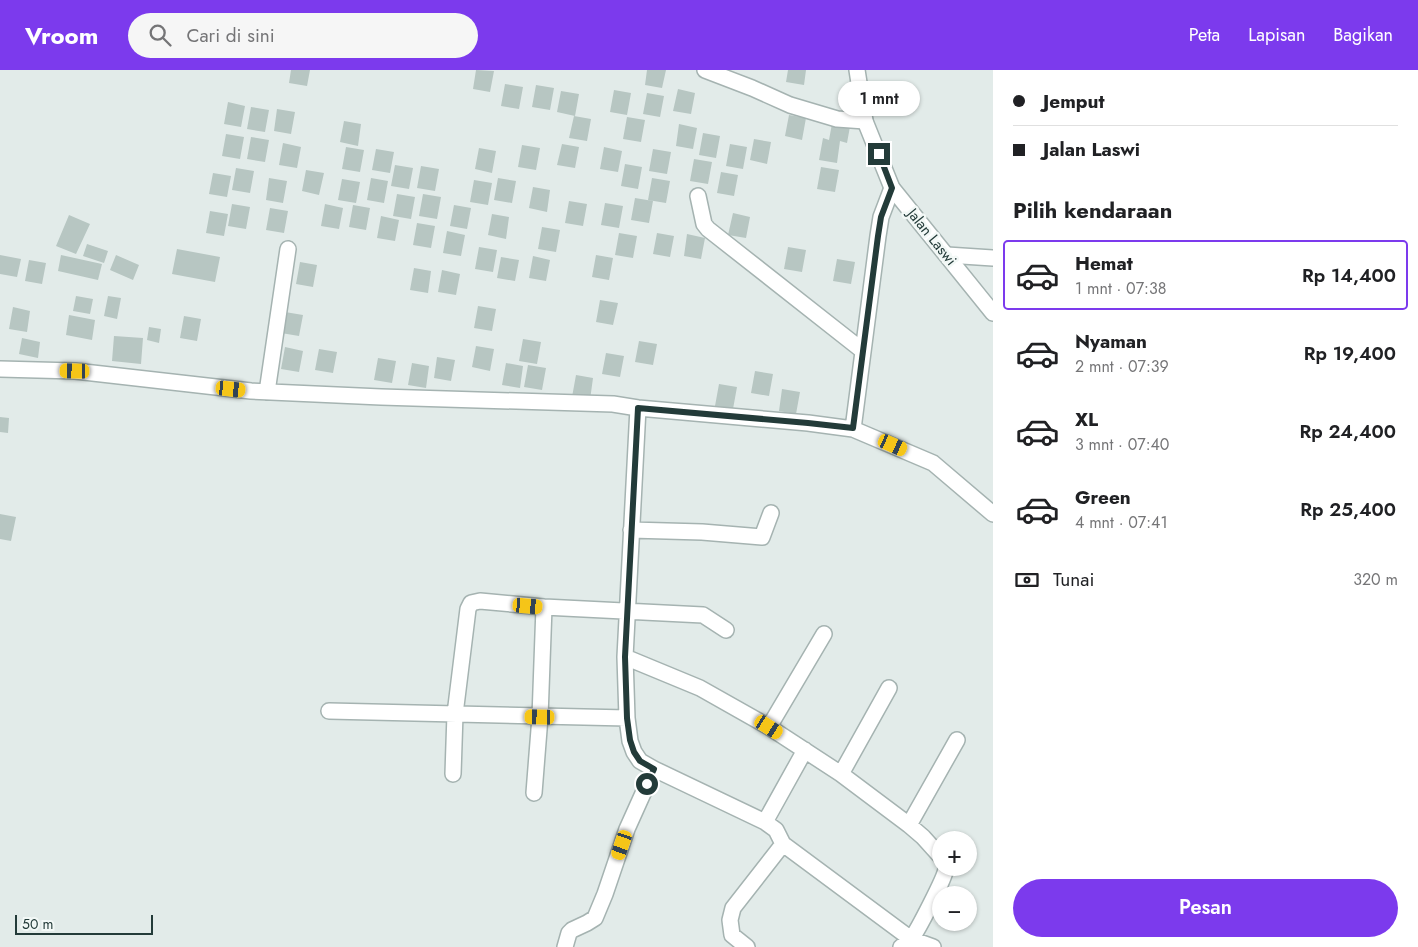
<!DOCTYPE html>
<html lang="id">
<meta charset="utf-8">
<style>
:root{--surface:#fff;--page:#f6f6f6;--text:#202124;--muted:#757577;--line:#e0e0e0;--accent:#7c3aed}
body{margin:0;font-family:Jost,sans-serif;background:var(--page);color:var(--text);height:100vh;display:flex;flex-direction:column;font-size:19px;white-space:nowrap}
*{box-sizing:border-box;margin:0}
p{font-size:16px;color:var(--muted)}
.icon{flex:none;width:28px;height:28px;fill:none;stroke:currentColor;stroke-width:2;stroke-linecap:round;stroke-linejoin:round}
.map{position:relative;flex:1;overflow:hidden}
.drawer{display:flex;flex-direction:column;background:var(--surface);width:425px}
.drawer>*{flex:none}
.hud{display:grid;align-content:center;height:110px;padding:0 20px;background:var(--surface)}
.fabs{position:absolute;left:932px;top:761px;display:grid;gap:10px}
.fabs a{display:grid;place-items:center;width:45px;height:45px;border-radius:50%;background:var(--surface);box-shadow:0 1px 4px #0004;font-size:25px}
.scale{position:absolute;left:15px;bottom:12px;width:138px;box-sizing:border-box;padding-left:5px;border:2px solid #233b39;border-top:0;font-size:14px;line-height:18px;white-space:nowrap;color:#233b39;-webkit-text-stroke:4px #f2f8f6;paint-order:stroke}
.end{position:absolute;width:22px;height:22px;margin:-11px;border:6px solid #233b39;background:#fff;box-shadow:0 0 0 2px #fff}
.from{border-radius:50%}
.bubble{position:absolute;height:35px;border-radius:18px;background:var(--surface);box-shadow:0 1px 4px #0004;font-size:16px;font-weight:600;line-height:35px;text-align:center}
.car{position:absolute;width:15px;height:30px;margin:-15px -8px;border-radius:6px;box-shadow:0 0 4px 1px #0007;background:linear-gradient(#f5c518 24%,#345 0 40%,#f5c518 0 76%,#345 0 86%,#f5c518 0)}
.hud b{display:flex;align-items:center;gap:18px;height:48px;font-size:19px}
.hud b+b{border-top:1px solid var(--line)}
.hud i{width:12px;height:12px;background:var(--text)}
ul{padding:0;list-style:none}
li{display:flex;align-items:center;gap:15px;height:70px;margin:0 10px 8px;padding:0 10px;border:2px solid transparent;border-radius:5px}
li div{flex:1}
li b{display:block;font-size:19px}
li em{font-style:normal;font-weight:600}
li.active{border-color:var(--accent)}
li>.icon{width:45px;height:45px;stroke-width:1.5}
h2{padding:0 20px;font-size:22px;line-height:60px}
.pay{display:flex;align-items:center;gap:12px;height:55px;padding:0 20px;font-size:19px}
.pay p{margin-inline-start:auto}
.primary-button{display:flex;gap:10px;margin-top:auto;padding:10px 20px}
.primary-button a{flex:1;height:58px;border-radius:30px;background:var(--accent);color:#fff;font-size:20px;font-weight:600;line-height:58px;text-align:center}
header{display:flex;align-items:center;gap:30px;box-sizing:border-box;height:70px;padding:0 25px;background:var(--accent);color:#fff}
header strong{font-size:24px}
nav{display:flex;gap:28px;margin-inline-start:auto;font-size:18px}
.search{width:350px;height:45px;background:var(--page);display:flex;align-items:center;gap:12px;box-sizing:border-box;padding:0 18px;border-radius:28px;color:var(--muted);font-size:19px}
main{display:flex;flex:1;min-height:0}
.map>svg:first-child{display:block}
.building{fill:#b7c6c2}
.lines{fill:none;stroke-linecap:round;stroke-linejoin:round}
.minor-casing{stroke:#a5b3b1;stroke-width:18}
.tertiary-casing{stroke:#a5b3b1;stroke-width:18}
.minor{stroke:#fff;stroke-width:15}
.tertiary{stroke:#fff;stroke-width:15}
.route{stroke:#233b39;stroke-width:6}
.labels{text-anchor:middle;stroke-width:5;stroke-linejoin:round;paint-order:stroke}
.street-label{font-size:15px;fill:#233b39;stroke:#f2f8f6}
</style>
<header>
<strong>Vroom</strong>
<div class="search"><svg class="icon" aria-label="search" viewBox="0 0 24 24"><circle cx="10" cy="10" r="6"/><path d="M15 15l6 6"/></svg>Cari di sini</div>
<nav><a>Peta</a><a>Lapisan</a><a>Bagikan</a></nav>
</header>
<main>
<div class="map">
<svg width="993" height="877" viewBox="0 0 993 877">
<rect width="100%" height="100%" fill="#e2ebe9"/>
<path class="building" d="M291,0H310L307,16L289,13Z
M476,0L494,1L490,22L473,19Z
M647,0H666L662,18L645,15Z
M788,0H806L804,15L786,12Z
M505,14L523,17L519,39L501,36Z
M536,15L554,18L550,40L532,37Z
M678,19L695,23L691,44L673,41Z
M614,20L631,23L627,45L610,42Z
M561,21L579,24L575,46L557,42Z
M647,23L664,26L660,47L643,44Z
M228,32L245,36L241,57L224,54Z
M251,37L269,40L265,62L247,59Z
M277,39L295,42L291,64L274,61Z
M789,45L806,48L802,70L785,66Z
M574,46L591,49L587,71L569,68Z
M627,47L645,50L641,72L623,69Z
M833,48L851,51L847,73L840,71L837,93L819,90L823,68L829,70Z
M344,51L361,54L358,76L340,72Z
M679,54L697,58L693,79L676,76Z
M703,63L720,66L716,88L699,85Z
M226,64L244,67L240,89L222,86Z
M251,67L269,70L265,92L247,89Z
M754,69L771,72L767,94L750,90Z
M283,73L301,77L297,98L279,95Z
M562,74L579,77L575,98L557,95Z
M730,74L747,77L743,99L726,96Z
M522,75L540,78L536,100L518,97Z
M346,77L364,80L360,102L342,99Z
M604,77L622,81L618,102L600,99Z
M479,78L496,81L492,103L475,99Z
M376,79L394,82L390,103L372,100Z
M653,79L671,82L667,104L649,101Z
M694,89L712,92L708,114L690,111Z
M625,94L642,97L638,119L621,116Z
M395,95L413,98L409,119L391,116Z
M421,96L439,99L435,121L417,118Z
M821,97L839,100L835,122L817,119Z
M236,98L254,101L250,123L232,120Z
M306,100L324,103L319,125L302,121Z
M721,102L738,105L734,126L717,123Z
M213,103L231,106L227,127L209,124Z
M269,108L287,111L283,133L266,130Z
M371,108L388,111L384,133L367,130Z
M498,108L516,111L512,133L494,130Z
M652,108L670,111L666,133L648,130Z
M342,109L360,112L356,133L338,130Z
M474,110L492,113L488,135L470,132Z
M533,117L550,120L547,142L529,138Z
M397,124L415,127L411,149L393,146Z
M423,124L441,127L437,149L419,146Z
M635,128L653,131L649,153L631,150Z
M569,131L587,134L583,156L565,153Z
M605,133L623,136L619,158L601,155Z
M232,134L250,137L246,159L228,156Z
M325,134L343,138L339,159L321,156Z
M353,135L370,138L366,160L349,157Z
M454,135L471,138L467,159L450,156Z
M270,138L288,141L284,163L266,160Z
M210,141L228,144L224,166L206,163Z
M733,143L750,147L746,168L728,165Z
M492,144L509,147L506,169L488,165Z
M69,145L90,154L76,184L56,176Z
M381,146L399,150L395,171L377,168Z
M417,153L435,156L431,178L413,175Z
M542,157L560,160L556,182L538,179Z
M447,161L465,165L461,186L443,183Z
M619,163L637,166L633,188L615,185Z
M657,163L674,166L670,187L653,184Z
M687,164L705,168L701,189L684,186Z
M87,174L108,181L104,193L83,186Z
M479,177L497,180L493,202L475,199Z
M788,177L806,180L802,202L784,199Z
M177,179L220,187L215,212L172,204Z
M0,185L21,189L17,207L0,204Z
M61,185L102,194L98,210L58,201Z
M116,185L139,195L133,210L110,200Z
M596,185L613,188L609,210L592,207Z
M533,186L550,190L546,211L529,208Z
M501,187L519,190L515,211L497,208Z
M837,189L855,192L851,214L833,211Z
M29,190L46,193L42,214L25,211Z
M300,192L317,195L313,217L296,214Z
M414,198L431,201L428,223L410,220Z
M442,200L460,204L456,225L438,222Z
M76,226L93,229L90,244L73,241Z
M108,226L121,228L117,249L104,246Z
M600,230L618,233L613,255L596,252Z
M478,236L496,239L492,261L474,258Z
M13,237L30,241L27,262L9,259Z
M285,242L303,245L299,266L281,263Z
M69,245L95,250L92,270L66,265Z
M184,246L201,249L197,271L180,268Z
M149,257L161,259L159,273L147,270Z
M114,266L143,268L141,294L112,291Z
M22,268L40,272L38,288L19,284Z
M523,269L541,272L537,294L519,291Z
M639,271L657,274L653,295L635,292Z
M476,276L494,279L490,301L472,297Z
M285,277L303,281L299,302L281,299Z
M319,279L337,282L333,303L315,300Z
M606,283L624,286L620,307L602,304Z
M437,287L455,290L451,311L434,308Z
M378,288L396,291L392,313L374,310Z
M412,293L429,296L426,318L408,315Z
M506,293L523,296L520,318L502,315Z
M528,295L546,298L542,320L524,317Z
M755,301L773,304L769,326L751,323Z
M576,305L593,308L590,330L572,327Z
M719,314L737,317L733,339L715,336Z
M782,319L800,322L796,344L779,341Z
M0,347L9,348L8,363L0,362Z
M0,444L16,447L11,471L0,469Z"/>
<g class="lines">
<g class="minor-casing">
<path id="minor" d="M705,0L752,18L790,35L837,49L865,51
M698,126L704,154L708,159L863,281
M947,185L993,188
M0,299L75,301L251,321L381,327L613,334L638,338L808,353L853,359L933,393L993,444
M267,322L288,179
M638,338L625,587L627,648L630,671L634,682L640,691L654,699L765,752L776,760L783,774L911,869L933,877
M853,359L878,166L881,147L892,118
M631,460L702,462L762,467L771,443
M625,587L700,618L769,657L841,704L909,755L923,767L941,787
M329,641L627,648
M769,657L824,564
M453,704L455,644L468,539L471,533L480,531L544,537L703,545L726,560
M841,704L889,618
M534,723L540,647L544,537
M765,752L805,680
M909,755L957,670
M565,877L569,863L572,860L587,853L595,848L605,824L627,759L654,699
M747,877L732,865L730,850L733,838L783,774
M901,877C904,875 908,872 911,869C917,862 946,806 946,798"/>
</g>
<g class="tertiary-casing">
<path id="tertiary" d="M857,0L865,51L892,118L993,243"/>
</g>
<use href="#minor" class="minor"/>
<use href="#tertiary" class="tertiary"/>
</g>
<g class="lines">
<path class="route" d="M647,714L654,699L640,691L634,682L630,670L627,648L625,587L638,338L808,353L853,358L878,166L881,147L892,118L879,84"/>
</g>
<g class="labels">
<g class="street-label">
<text transform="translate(932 167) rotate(51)" y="5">Jalan Laswi</text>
</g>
</g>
</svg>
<div class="fabs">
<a>+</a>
<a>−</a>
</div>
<div class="scale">50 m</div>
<i class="end from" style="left:647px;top:714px"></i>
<i class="end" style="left:879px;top:84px"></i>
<div class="bubble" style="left:838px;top:11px;width:82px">1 mnt</div>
<i class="car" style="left:75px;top:301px;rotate:271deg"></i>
<i class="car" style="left:231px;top:319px;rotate:96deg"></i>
<i class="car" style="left:893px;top:375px;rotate:114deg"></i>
<i class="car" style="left:528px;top:536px;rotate:95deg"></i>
<i class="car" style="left:540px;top:647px;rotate:271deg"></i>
<i class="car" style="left:769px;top:657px;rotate:123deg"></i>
<i class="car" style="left:622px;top:775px;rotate:199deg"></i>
</div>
<section class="drawer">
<div class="hud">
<b><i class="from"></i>Jemput</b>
<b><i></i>Jalan Laswi</b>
</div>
<h2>Pilih kendaraan</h2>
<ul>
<li class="active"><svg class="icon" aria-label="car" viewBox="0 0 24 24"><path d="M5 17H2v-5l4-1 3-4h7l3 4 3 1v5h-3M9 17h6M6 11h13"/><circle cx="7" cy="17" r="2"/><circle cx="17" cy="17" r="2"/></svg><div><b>Hemat</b><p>1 mnt · 07:38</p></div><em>Rp 14,400</em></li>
<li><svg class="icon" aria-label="car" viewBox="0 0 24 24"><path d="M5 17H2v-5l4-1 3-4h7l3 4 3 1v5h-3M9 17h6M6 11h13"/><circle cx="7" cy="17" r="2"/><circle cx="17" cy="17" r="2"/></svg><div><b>Nyaman</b><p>2 mnt · 07:39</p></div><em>Rp 19,400</em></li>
<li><svg class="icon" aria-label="car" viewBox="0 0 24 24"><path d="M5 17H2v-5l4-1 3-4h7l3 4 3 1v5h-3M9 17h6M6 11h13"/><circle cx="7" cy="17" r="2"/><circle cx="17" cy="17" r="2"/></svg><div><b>XL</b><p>3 mnt · 07:40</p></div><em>Rp 24,400</em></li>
<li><svg class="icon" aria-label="car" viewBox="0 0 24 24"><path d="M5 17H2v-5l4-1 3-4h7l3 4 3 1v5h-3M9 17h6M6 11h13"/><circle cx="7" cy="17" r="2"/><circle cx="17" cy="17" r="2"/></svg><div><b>Green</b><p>4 mnt · 07:41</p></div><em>Rp 25,400</em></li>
</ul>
<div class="pay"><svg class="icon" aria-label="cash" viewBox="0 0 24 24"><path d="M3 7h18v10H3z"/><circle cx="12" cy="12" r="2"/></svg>Tunai<p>320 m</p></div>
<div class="primary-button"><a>Pesan</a></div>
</section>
</main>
